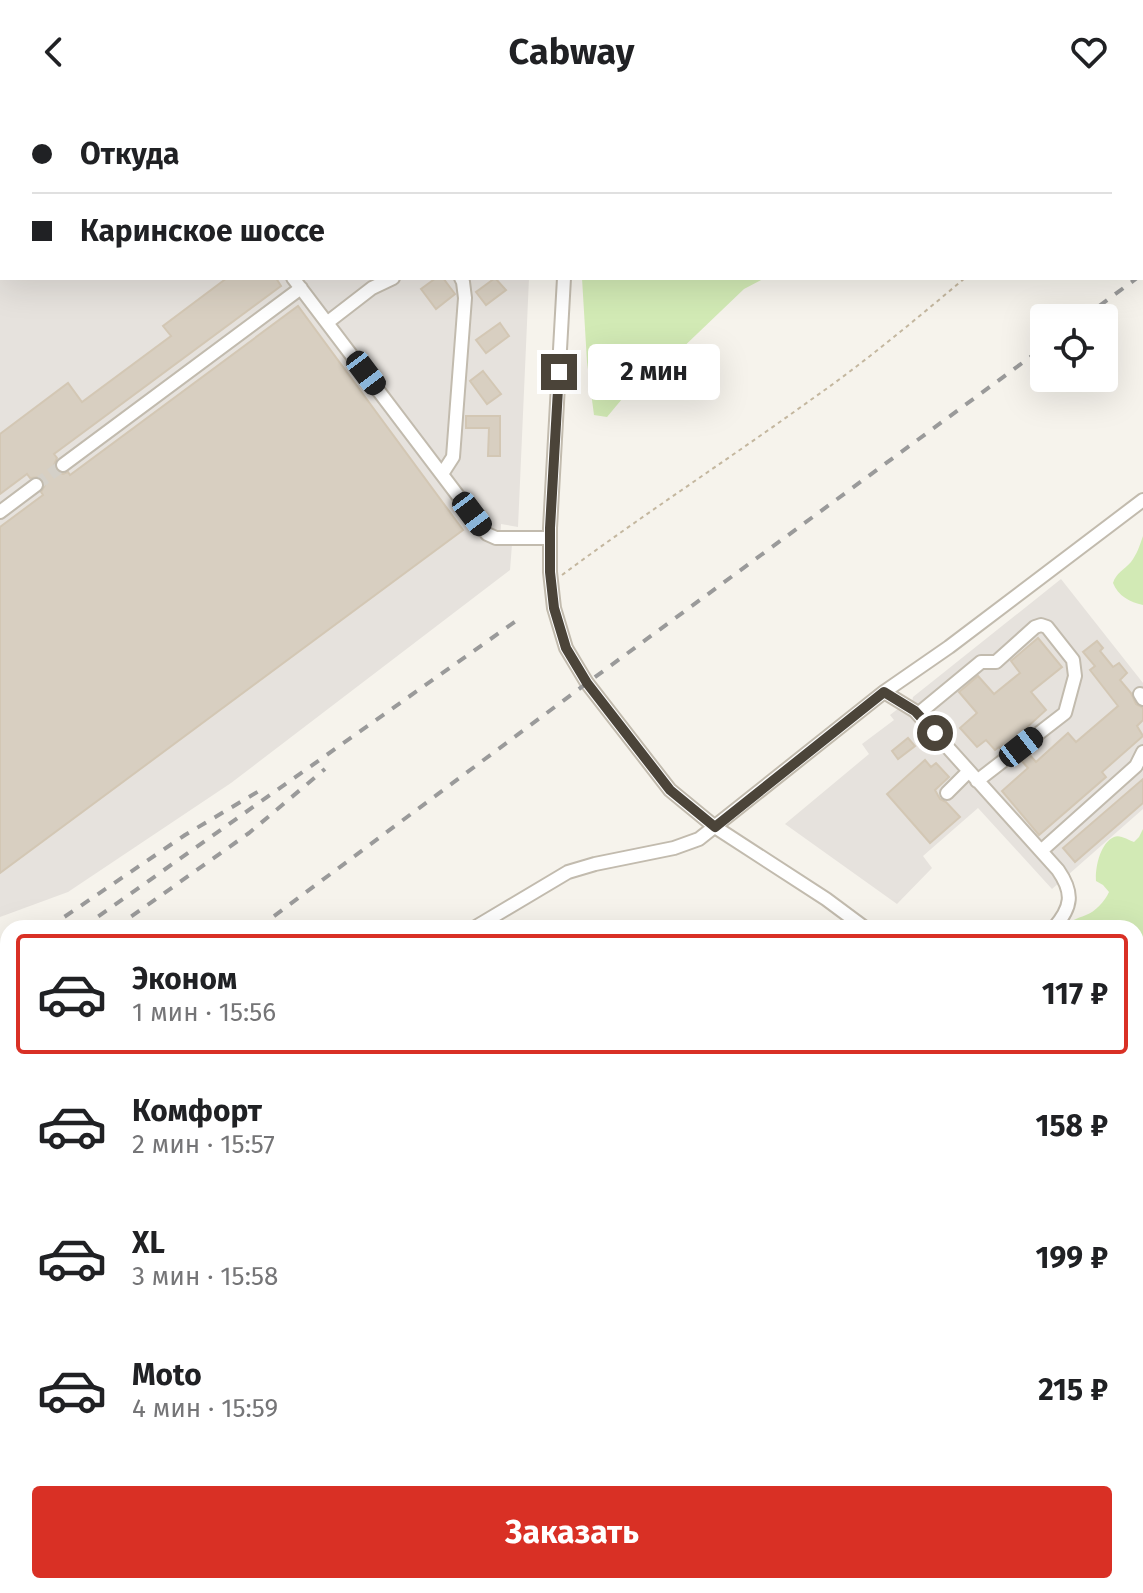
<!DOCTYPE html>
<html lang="ru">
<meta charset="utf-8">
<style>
:root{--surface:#fff;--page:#f6f6f6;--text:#202124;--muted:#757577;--line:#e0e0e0;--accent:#d93025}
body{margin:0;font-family:"Fira Sans",sans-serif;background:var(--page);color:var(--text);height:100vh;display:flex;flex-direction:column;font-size:30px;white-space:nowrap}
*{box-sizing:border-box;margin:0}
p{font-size:26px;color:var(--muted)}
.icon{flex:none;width:44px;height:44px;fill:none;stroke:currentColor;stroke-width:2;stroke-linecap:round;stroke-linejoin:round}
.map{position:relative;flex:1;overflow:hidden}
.drawer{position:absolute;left:0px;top:816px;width:1144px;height:674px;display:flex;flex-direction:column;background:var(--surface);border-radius:24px 24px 0 0;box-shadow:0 8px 32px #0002}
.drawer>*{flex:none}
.banner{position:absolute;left:0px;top:0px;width:1144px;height:176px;box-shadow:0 8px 32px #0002;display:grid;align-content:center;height:176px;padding:0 32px;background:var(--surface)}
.tools{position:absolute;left:1030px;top:200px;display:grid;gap:16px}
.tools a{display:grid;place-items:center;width:88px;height:88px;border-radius:8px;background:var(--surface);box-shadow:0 8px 32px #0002;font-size:40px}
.end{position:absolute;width:36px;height:36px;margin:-18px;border:10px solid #4b4439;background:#fff;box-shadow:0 0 0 4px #fff}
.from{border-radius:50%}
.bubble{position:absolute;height:56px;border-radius:8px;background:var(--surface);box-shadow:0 8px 32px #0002;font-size:26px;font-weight:700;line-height:56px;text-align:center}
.car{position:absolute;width:24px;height:48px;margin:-24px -12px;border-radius:10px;box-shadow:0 0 6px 2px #0007;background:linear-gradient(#222 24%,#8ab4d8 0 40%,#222 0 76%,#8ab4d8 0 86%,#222 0)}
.banner b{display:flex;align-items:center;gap:28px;height:76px;font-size:30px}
.banner b+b{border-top:2px solid var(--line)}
.banner i{width:20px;height:20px;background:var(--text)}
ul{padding:14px 0 0;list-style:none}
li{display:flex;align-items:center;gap:24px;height:120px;margin:0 16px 12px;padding:0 16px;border:4px solid transparent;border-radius:8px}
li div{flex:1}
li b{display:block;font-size:30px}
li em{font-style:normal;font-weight:700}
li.selected{border-color:var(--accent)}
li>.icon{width:72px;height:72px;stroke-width:1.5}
.action{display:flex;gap:16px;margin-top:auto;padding:16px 32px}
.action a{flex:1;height:92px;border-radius:8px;background:var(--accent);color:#fff;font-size:32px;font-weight:700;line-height:92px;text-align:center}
header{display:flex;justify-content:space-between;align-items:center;height:104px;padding:0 32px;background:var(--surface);font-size:36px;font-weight:700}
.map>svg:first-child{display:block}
.industrial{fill:#e6e2dd}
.green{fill:#d2eab5}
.building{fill:#d8cfc1;stroke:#d3c7b4;stroke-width:2}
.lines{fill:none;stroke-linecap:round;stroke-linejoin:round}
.minor-tunnel{stroke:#d4d0c8;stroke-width:12;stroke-dasharray:12 6;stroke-linecap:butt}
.minor-casing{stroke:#c2bbae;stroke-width:16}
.path{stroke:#c4b79f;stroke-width:2;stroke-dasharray:4 4;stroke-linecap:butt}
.minor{stroke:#fff;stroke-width:12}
.rail{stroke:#9a9a9a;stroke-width:4;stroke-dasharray:10 10;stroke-linecap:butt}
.route{stroke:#4b4439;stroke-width:10}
</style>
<header><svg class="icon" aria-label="back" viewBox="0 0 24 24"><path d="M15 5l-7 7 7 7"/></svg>Cabway<svg class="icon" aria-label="heart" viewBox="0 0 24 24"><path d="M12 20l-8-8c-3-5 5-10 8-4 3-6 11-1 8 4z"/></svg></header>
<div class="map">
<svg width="1143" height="1489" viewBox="0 0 1143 1489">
<rect width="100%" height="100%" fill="#f6f3ec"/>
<path class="industrial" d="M172,0H537V2H160Z
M2,20V174H529L518,423L501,420L500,439L512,440L510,466L231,679L68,788L0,813V21Z
M1061,475L1143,579V705L1052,785L978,704L923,752L932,764L897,800L785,720L869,650L862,640L894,616L890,611L899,604L901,606L912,598L913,593Z"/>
<path class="green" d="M782,0H1143V41L1142,2H783Z
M582,174H765L744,185L652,273L627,289L607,313L594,311L587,258Z
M1143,432V501C1130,498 1118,492 1113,479C1116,469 1124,466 1131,458C1137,450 1140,441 1143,432Z
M1143,725V1007L1136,1004V824H1063C1071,816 1076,815 1086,811C1095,808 1105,797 1109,788L1103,781L1096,777C1095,764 1100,739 1114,733C1120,730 1128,736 1134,738L1139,733Z
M1143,1131V1267L1136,1239V1134Z
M6,1193L8,1197V1230L6,1232V1242H8V1374L4,1377L0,1376V1197Z
M1136,1374L1143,1413V1489H1141V1483L1136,1472Z"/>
<path class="building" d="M227,174H276L281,182L54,350L57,354L54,361L56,367L63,370L68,368L70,371L298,202L463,426L0,769V423L43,391L41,388L45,381L40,373L30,374L27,370L0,390V330L68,279L82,298L171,232L163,222Z
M436,174H443L455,190L436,205L421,185Z
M495,174L506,186L486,201L476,188Z
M500,219L509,232L486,249L476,236Z
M483,267L501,290L487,300L470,277Z
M466,312H500V352H488L489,324H466Z
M1038,534L1062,563L1031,588L1046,606L1002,646L999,643L995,646L986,636L977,643L960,624L977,609L959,588L978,572L994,590L1020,569L1011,557Z
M1097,537L1103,544L1100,547L1113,563L1119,559L1127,569L1120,576L1131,589L1136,600L1143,604V616L1137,622L1143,632L1102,668L1106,673L1039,731L1002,687L1028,664L1020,655L1028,649L1036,658L1068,629L1076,638L1118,602L1090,566L1095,562L1083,548Z
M908,634L915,642L898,655L892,647Z
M925,656L931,663L936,659L949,673L935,686L940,695L946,698L960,713L930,739L887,690Z
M1143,675V699L1075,758L1063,744Z"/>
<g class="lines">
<path class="minor-tunnel" d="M36,381L63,361"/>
<g class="minor-casing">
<path id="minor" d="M136,2V0
M573,2V0
M661,2V0
M0,42H2
M293,174L487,430L496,434H550
M564,174L550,424V468L554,504L566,544L587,579L670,686L715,723L826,795L865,824
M328,218L372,184L393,174
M63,361L301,184
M442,370L453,353L465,194L463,178L461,174
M0,408L36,381
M884,588L915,607L1058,766C1074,789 1072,803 1054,824
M1140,590L1143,595
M918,610L981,558H996L1035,523L1041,521L1047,523L1073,556L1075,572L1065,609L977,677
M947,689L969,667
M1041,747L1136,662L1143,648
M474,824L568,768L595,760L674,744L699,735L884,588L949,543L1143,396
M0,1154L8,1156
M1136,1307L1143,1349
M0,1406L8,1393
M113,1482V1489
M366,1489V1482"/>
</g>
<path class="path" d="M562,471C644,410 729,355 812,295C865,258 915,216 965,174"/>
<use href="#minor" class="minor"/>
<path class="rail" d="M1083,214L1137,174
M48,824L185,731L259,687
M82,824L516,517
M115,824L249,729L325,665
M258,824L587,579L1044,243
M0,858L8,852
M0,895L8,889
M0,1018L8,1012"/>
</g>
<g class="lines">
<path class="route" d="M559,268L550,424V468L554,504L566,544L587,579L670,686L715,723L884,588L915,607L935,629"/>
</g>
</svg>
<div class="tools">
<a><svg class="icon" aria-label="locate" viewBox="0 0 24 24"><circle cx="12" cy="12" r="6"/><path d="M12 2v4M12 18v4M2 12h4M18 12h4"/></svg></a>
</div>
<i class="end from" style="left:935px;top:629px"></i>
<i class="end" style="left:559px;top:268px"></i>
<div class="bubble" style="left:588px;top:240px;width:132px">2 мин</div>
<i class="car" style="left:366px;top:269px;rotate:143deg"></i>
<i class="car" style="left:472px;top:410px;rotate:143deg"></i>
<i class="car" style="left:1021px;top:643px;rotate:52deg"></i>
<div class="banner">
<b><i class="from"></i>Откуда</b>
<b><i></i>Каринское шоссе</b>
</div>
<section class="drawer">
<ul>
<li class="selected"><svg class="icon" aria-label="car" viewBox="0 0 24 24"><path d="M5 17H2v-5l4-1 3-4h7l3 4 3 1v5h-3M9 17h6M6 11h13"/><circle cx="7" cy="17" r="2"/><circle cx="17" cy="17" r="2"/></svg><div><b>Эконом</b><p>1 мин · 15:56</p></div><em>117 ₽</em></li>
<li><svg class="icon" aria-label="car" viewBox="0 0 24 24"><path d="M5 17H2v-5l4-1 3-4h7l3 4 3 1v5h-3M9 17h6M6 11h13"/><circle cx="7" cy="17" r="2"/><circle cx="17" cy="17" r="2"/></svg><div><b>Комфорт</b><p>2 мин · 15:57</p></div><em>158 ₽</em></li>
<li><svg class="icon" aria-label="car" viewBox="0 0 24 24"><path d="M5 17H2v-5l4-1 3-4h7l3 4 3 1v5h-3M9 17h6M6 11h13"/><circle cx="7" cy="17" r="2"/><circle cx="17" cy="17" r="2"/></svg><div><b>XL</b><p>3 мин · 15:58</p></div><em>199 ₽</em></li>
<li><svg class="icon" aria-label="car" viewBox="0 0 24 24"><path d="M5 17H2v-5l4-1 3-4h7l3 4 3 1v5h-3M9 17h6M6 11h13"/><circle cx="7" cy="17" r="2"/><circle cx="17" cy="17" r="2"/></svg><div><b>Moto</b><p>4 мин · 15:59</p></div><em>215 ₽</em></li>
</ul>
<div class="action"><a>Заказать</a></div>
</section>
</div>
